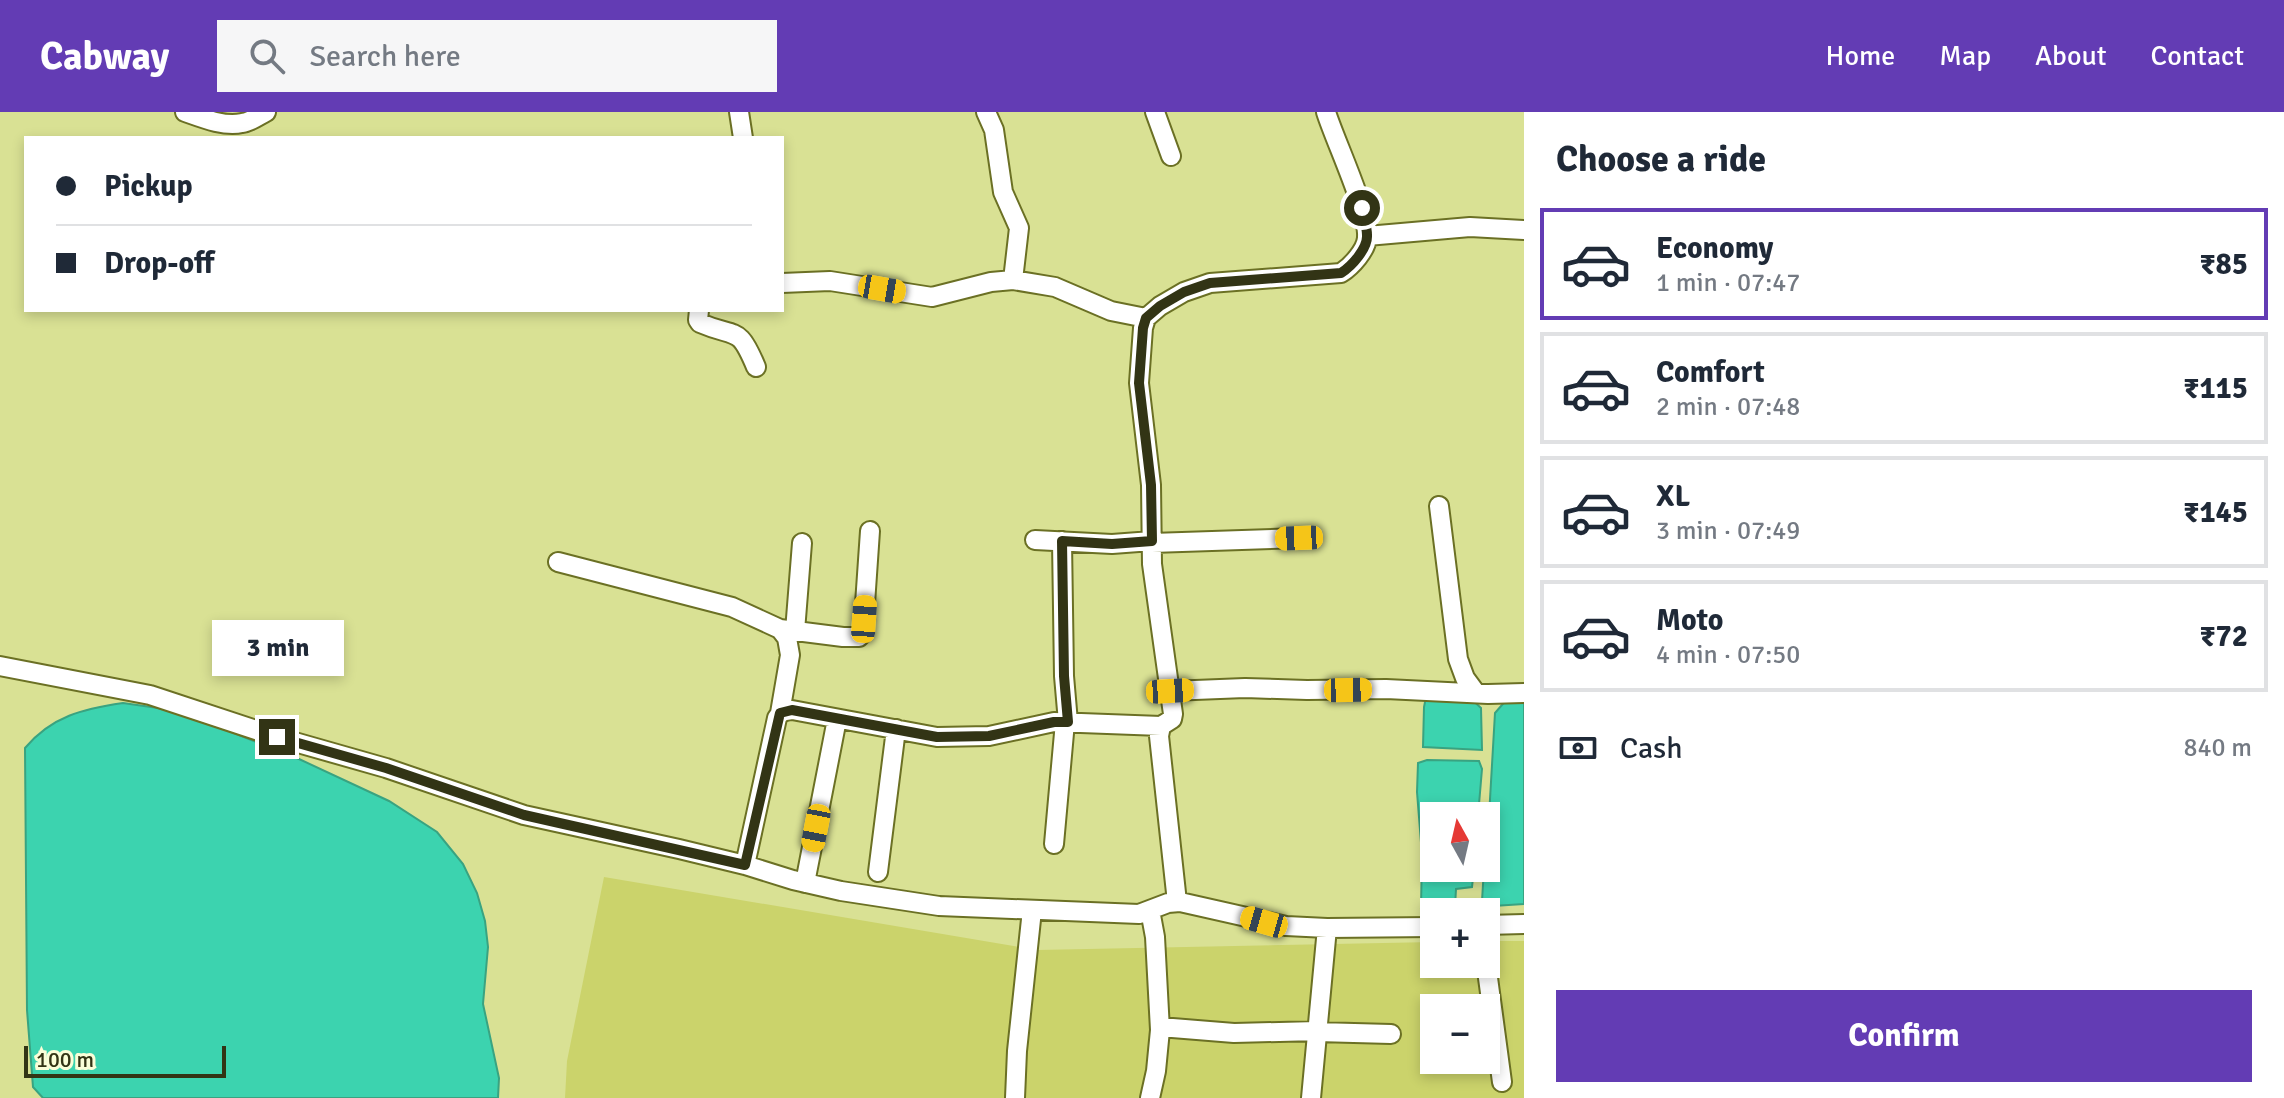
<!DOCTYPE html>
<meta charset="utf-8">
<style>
:root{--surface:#fff;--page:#f6f6f7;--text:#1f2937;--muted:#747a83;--line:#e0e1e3;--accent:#633cb4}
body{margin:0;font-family:Signika,sans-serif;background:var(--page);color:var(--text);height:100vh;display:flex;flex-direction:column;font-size:30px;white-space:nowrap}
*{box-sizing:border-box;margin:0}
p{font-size:26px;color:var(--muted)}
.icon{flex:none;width:44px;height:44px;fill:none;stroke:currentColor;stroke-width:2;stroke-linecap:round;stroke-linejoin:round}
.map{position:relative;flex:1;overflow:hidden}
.panel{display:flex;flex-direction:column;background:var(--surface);width:760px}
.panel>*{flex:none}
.banner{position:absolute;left:24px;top:24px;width:760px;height:176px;border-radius:0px;box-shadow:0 4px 12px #0003;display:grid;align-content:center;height:176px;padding:0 32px;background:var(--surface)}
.needle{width:52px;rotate:352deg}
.controls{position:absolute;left:1420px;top:690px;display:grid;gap:16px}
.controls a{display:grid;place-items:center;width:80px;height:80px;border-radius:0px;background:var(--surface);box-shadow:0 4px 12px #0003;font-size:40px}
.scale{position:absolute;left:24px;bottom:20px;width:202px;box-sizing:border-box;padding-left:8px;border:4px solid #323415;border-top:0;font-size:22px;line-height:28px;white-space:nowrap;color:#323415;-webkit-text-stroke:6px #fafed8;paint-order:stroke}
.end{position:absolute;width:36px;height:36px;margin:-18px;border:10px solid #323415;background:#fff;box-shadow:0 0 0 4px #fff}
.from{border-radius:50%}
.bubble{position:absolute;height:56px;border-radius:0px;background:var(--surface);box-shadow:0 4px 12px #0003;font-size:26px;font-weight:700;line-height:56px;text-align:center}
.car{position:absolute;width:24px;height:48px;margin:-24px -12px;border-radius:10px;box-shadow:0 0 6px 2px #0007;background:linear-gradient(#f5c518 24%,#345 0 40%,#f5c518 0 76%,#345 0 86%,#f5c518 0)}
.banner b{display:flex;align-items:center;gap:28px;height:76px;font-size:30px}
.banner b+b{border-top:2px solid var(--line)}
.banner i{width:20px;height:20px;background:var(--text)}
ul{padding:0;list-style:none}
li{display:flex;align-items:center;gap:24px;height:112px;margin:0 16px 12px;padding:0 16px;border:4px solid var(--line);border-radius:0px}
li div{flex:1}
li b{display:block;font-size:30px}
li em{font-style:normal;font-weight:700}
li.active{border-color:var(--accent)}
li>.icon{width:72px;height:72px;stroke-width:1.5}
h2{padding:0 32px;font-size:36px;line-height:96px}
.pay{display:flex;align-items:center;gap:20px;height:88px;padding:0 32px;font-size:30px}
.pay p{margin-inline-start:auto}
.primary-button{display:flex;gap:16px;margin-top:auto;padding:16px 32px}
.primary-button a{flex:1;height:92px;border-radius:0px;background:var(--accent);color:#fff;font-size:32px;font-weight:700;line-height:92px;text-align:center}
header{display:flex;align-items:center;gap:48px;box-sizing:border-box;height:112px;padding:0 40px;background:var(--accent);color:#fff}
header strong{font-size:38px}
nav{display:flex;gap:44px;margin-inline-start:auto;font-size:28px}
.search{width:560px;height:72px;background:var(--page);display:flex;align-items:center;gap:20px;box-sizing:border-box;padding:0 28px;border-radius:0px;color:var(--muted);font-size:30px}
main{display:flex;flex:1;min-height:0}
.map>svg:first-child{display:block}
.green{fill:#cbd36b;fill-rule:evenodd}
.water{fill:#3cd3af;stroke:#39a381;stroke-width:2}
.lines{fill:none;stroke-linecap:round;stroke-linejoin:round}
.minor-casing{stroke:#6b7024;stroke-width:22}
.minor{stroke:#fff;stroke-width:18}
.route{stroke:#323415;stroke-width:10}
</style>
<header>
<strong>Cabway</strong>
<div class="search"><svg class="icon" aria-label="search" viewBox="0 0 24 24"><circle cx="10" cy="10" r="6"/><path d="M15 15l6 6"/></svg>Search here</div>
<nav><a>Home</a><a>Map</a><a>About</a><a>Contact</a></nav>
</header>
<main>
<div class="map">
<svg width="1524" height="986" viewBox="0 0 1524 986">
<rect width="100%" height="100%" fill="#d9e194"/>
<path class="green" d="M604,765L1038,838L1434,830V852H1486V829H1524V986H565L567,949ZM1434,896H1486V948H1434Z"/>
<path class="water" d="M1514,579L1524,580V792L1493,794L1482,789L1484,756H1486L1495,601Z
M1466,582L1481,596L1482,638L1423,635L1424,595L1426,585Z
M123,591L179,599L299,647L389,689L437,720L463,752L477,781L485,809L488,835L483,892L499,966L498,986H43L33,975L27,898L25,636C52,604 83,597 123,591Z
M1427,648L1479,649L1482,657L1478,704H1434V756H1474L1472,775L1456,777L1455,795L1421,796L1422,743L1417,680L1418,651Z"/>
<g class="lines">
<g class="minor-casing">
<path id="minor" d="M185,0C202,6 224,15 242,11C251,10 258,4 266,0
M739,0L743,26
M986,0L994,18L1003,80L1019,116L1013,168
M1155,0L1171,44
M1367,124L1470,115L1524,118
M782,171L830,169L932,185L991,170L1013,168L1055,175L1111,199L1146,206
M699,198L698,208L700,211C737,227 738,212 756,255
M1439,394L1458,547L1465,566L1476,581
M1035,428L1112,432L1152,429
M1062,429L1064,564L1068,610
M1152,431L1299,426
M558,450L732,495L780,517L787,526L790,543L780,601
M780,517L843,525H859L863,521L870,419
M795,519L802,431
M0,554L150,583L277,625L386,656L524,703L679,737L745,753L793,768L841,779L939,794L1139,802L1168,791L1180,790L1286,814L1327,816L1434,815
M1170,579L1245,576L1307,578L1386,577L1488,582L1524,581
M1054,732L1065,610
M745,753L777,606C781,599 785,599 792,598L937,625L989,624L1054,610L1161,614
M878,760L896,617
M805,771L837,607
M1177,790L1159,624L1161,614L1172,607L1173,602L1152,452L1151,373L1139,271L1143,216L1146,206L1160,194L1184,180L1210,171L1341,161C1352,154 1366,138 1367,126C1369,100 1335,29 1326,0
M1486,813L1524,812
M1486,851L1502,970
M1160,915L1234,921L1317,919
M1317,920L1391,922
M1015,986L1017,939L1032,798
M1150,986L1156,959L1160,918L1155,825L1150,798
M1311,986L1327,816"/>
</g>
<use href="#minor" class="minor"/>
</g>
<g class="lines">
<path class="route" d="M277,625L386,656L524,703L745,753L780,601L792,598L937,625L989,624L1054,610H1068L1064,564L1062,429L1112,432L1152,429L1151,373L1139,271L1143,216L1146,206L1160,194L1184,180L1210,171L1341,161C1352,154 1368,136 1367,123C1367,114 1363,105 1362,96"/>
</g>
</svg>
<div class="controls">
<a><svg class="needle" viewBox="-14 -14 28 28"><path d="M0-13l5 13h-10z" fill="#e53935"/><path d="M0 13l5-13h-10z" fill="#747a83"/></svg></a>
<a>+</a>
<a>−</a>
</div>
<div class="scale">100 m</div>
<i class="end from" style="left:1362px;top:96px"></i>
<i class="end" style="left:277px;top:625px"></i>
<div class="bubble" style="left:212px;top:508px;width:132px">3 min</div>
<i class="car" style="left:882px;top:177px;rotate:100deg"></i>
<i class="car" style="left:1299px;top:426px;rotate:268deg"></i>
<i class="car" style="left:864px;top:507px;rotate:4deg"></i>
<i class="car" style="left:1348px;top:578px;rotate:89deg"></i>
<i class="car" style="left:1170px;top:579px;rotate:87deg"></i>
<i class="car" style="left:816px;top:716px;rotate:191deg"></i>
<i class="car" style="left:1264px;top:810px;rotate:286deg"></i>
<div class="banner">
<b><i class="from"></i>Pickup</b>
<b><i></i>Drop-off</b>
</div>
</div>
<section class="panel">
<h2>Choose a ride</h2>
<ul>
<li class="active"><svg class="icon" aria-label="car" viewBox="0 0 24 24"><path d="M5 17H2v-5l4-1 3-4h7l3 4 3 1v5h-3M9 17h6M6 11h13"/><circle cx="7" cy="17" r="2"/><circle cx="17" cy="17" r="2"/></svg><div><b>Economy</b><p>1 min · 07:47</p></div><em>₹85</em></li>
<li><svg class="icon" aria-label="car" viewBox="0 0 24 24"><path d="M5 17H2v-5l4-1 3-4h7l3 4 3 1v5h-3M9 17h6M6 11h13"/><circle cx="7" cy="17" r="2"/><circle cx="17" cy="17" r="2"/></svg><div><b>Comfort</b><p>2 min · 07:48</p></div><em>₹115</em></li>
<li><svg class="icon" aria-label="car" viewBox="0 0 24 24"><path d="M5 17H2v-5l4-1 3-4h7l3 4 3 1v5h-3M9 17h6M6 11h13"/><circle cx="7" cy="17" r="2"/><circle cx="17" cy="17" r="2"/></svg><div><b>XL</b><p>3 min · 07:49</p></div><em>₹145</em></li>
<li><svg class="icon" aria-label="car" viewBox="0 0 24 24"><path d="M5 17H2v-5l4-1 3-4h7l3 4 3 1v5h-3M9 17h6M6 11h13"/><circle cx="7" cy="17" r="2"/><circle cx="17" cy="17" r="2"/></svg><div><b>Moto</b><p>4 min · 07:50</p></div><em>₹72</em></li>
</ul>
<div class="pay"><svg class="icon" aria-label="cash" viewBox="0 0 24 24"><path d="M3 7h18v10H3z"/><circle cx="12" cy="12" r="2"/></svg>Cash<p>840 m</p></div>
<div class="primary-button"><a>Confirm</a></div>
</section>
</main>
